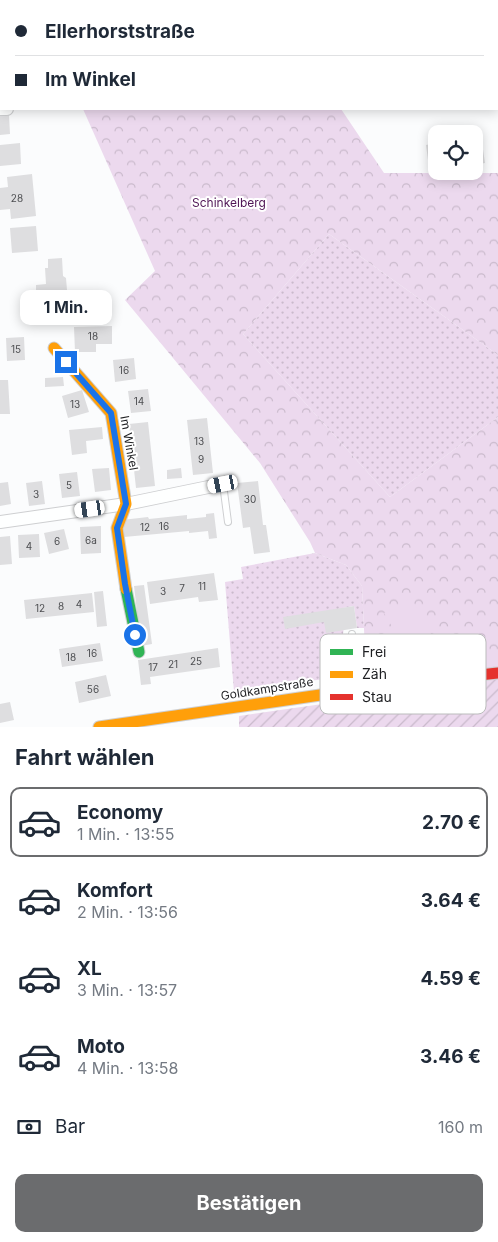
<!DOCTYPE html>
<html lang="de">
<meta charset="utf-8">
<style>
:root{--surface:#fff;--page:#f2f2f3;--text:#1f2937;--muted:#747a83;--line:#e0e1e3;--accent:#6b6c6e}
body{margin:0;font-family:Inter,sans-serif;background:var(--page);color:var(--text);height:100vh;display:flex;flex-direction:column;font-size:19px;white-space:nowrap}
*{box-sizing:border-box;margin:0}
p{font-size:16px;color:var(--muted)}
.icon{flex:none;width:28px;height:28px;fill:none;stroke:currentColor;stroke-width:2;stroke-linecap:round;stroke-linejoin:round}
.map{position:relative;height:727px;overflow:hidden}
.details{display:flex;flex-direction:column;background:var(--surface);flex:1}
.details>*{flex:none}
.top-card{position:absolute;left:0px;top:0px;width:499px;height:110px;box-shadow:0 2px 12px #0003;display:grid;align-content:center;height:110px;padding:0 15px;background:var(--surface)}
.controls{position:absolute;left:428px;top:125px;display:grid;gap:10px}
.controls a{display:grid;place-items:center;width:55px;height:55px;border-radius:10px;background:var(--surface);box-shadow:0 2px 12px #0003;font-size:25px}
.end{position:absolute;width:22px;height:22px;margin:-11px;border:6px solid #1a73e8;background:#fff;box-shadow:0 0 0 2px #fff}
.from{border-radius:50%}
.bubble{position:absolute;height:35px;border-radius:10px;background:var(--surface);box-shadow:0 2px 12px #0003;font-size:16px;font-weight:700;line-height:35px;text-align:center}
.car{position:absolute;width:15px;height:30px;margin:-15px -8px;border-radius:6px;box-shadow:0 0 4px 1px #0007;background:linear-gradient(#fff 24%,#345 0 40%,#fff 0 76%,#345 0 86%,#fff 0)}
.top-card b{display:flex;align-items:center;gap:18px;height:48px;font-size:19px}
.top-card b+b{border-top:1px solid var(--line)}
.top-card i{width:12px;height:12px;background:var(--text)}
ul{padding:0;list-style:none}
li{display:flex;align-items:center;gap:15px;height:70px;margin:0 10px 8px;padding:0 5px;border:2px solid transparent;border-radius:10px}
li div{flex:1}
li b{display:block;font-size:19px}
li em{font-style:normal;font-weight:700}
li.active{border-color:var(--accent)}
li>.icon{width:45px;height:45px;stroke-width:1.5}
h2{padding:0 15px;font-size:22px;line-height:60px}
.pay{display:flex;align-items:center;gap:12px;height:55px;padding:0 15px;font-size:19px}
.pay p{margin-inline-start:auto}
.cta{display:flex;gap:10px;margin-top:auto;padding:10px 15px}
.cta a{flex:1;height:58px;border-radius:10px;background:var(--accent);color:#fff;font-size:20px;font-weight:700;line-height:58px;text-align:center}
.map>svg:first-child{display:block}
.grass{fill:url(#grass-dots)}
.forest{fill:url(#forest-crowns)}
.garden{fill:url(#garden-furrows)}
.pitch{fill:#ecd9ee}
.building{fill:#dedee0}
.lines{fill:none;stroke-linecap:round;stroke-linejoin:round}
.lane-casing{stroke:#cecfd1;stroke-width:8}
.street-casing{stroke:#cecfd1;stroke-width:14}
.fast-casing{stroke:#cecfd1;stroke-width:13}
.slow-casing{stroke:#cecfd1;stroke-width:13}
.jam-casing{stroke:#cecfd1;stroke-width:13}
.lane{stroke:#feffff;stroke-width:6}
.street{stroke:#feffff;stroke-width:12}
.fast{stroke:#30b455;stroke-width:11}
.slow{stroke:#ff9f0a;stroke-width:11}
.jam{stroke:#e5322d;stroke-width:11}
.route{stroke:#1a73e8;stroke-width:6}
.labels{text-anchor:middle;stroke-width:4;stroke-linejoin:round;paint-order:stroke}
.number-label{font-size:10px;fill:#4d4e51}
.park-label{font-size:12px;fill:#501656;stroke:#fff}
.street-label{font-size:12px;fill:#1d1e21;stroke:#fff}
.key{fill:#fff;stroke:#bbbcbc;stroke-width:1}
.key-label{font-size:14px;fill:#1d1e21}
</style>
<div class="map">
<svg width="498" height="727" viewBox="0 0 498 727">
<defs>
<pattern id="grass-dots" width="8" height="8" patternUnits="userSpaceOnUse" patternTransform="scale(1.25)"><rect width="8" height="8" fill="#ecd9ee"/><path d="M2 2h.1M6 6h.1" fill="none" stroke="#cabacc" stroke-width="1.8" stroke-linecap="round"/></pattern>
<pattern id="forest-crowns" width="20" height="18" patternUnits="userSpaceOnUse" patternTransform="scale(1.25)"><rect width="20" height="18" fill="#ecd9ee"/><path d="M2 6a3 3 0 1 1 6 0M12 15a3 3 0 1 1 6 0" fill="none" stroke="#cabacc"/></pattern>
<pattern id="garden-furrows" width="10" height="10" patternUnits="userSpaceOnUse" patternTransform="scale(1.25)"><rect width="10" height="10" fill="#ecd9ee"/><path d="M-1 1l2-2M0 10L10 0M9 11l2-2" fill="none" stroke="#cabacc"/></pattern>
</defs>
<rect width="100%" height="100%" fill="#fbfcfd"/>
<path class="grass" d="M329,234L498,355V417L390,497L243,334Z
M315,553L346,565L362,586L364,628H357L354,606L343,608L345,617L343,634L345,676L234,692L225,582L243,579L241,567Z"/>
<path class="forest" d="M0,0H334V1H1V96H0Z
M83,109H341L384,173H498V355L329,234L243,334L390,497L498,417V668L371,679L366,672L362,586L346,565L315,553L310,542L260,463L125,300L155,271Z"/>
<path class="garden" d="M498,679V727H239V716Z"/>
<path class="pitch" d="M411,598L435,641L409,656L384,613Z"/>
<path class="building" d="M9,115L10,134L0,135V116Z
M481,136L485,163L474,165V137Z
M20,143L21,164L0,166V145Z
M436,143V159L428,160L426,145Z
M32,174L36,216L11,219L10,209L0,210V188L8,187L7,177Z
M36,226L38,251L12,253L10,228Z
M62,258L63,276L66,278L67,290L36,291V285L46,284L45,268H48V259Z
M74,298L75,321L56,322L55,299Z
M112,326V344H96V352H75L74,327Z
M24,337L25,360L7,361L6,338Z
M134,358L136,379L115,382L113,360Z
M63,377L64,386L45,387V378Z
M0,380H8L10,414H0Z
M148,389L151,411L131,413L128,391Z
M82,390L89,412L68,418L62,396Z
M207,418L213,473L193,475L187,420Z
M148,422L155,486L136,488L129,424Z
M102,427L103,439L86,441L87,453L72,455L69,430Z
M109,468L111,490L95,492L92,469Z
M181,468L182,478L167,479V470Z
M77,472L80,496L62,498L59,474Z
M42,481L45,504L29,506L26,483Z
M258,481L263,525H266L270,552L254,554L250,527L243,528L237,483Z
M8,482L11,504L0,506V483Z
M214,513L217,538L209,539L208,531L189,533V531L124,537L122,520L148,517L149,519L187,515V519L206,517V514Z
M101,526V553L81,554L80,527Z
M64,529L69,549L49,554L44,533Z
M39,534L40,557L19,558L18,535Z
M10,536L12,564L0,565V537Z
M214,573L218,600L199,602L198,597L150,604L147,582Z
M144,585L152,644L141,646L134,586Z
M103,591L107,626L97,627L94,592Z
M92,593L94,612L26,619L24,600Z
M354,606L357,628L326,633L324,622L285,629L283,617Z
M100,643L103,661L62,667L59,649Z
M218,648L220,667L150,677L151,684L141,685L138,660Z
M106,675L111,696L79,703L75,682Z
M10,702L14,720L0,723V704Z"/>
<g class="lines">
<g class="lane-casing">
<path id="lane" d="M223,484L228,522
M352,634L356,688"/>
</g>
<g class="street-casing">
<path id="street" d="M0,109H7
M0,522L126,504L223,484"/>
</g>
<g class="fast-casing">
<path id="fast" d="M126,589L139,652"/>
</g>
<g class="slow-casing">
<path id="slow" d="M54,348L111,413L126,504L117,528L126,589
M99,727L334,693"/>
</g>
<g class="jam-casing">
<path id="jam" d="M334,693L379,686L498,673"/>
</g>
<use href="#lane" class="lane"/>
<use href="#street" class="street"/>
<use href="#fast" class="fast"/>
<use href="#slow" class="slow"/>
<use href="#jam" class="jam"/>
</g>
<g class="lines">
<path class="route" d="M66,362L111,413L126,504L117,528L125,584L135,635"/>
</g>
<g class="labels">
<g class="number-label">
<text x="17" y="202">28</text>
<text x="93" y="340">18</text>
<text x="16" y="353">15</text>
<text x="124" y="374">16</text>
<text x="139" y="405">14</text>
<text x="75" y="408">13</text>
<text x="199" y="445">13</text>
<text x="201" y="463">9</text>
<text x="69" y="489">5</text>
<text x="36" y="498">3</text>
<text x="250" y="503">30</text>
<text x="164" y="530">16</text>
<text x="145" y="531">12</text>
<text x="91" y="544">6a</text>
<text x="57" y="545">6</text>
<text x="29" y="550">4</text>
<text x="202" y="590">11</text>
<text x="182" y="592">7</text>
<text x="163" y="595">3</text>
<text x="79" y="608">4</text>
<text x="61" y="610">8</text>
<text x="40" y="612">12</text>
<text x="92" y="657">16</text>
<text x="71" y="661">18</text>
<text x="196" y="665">25</text>
<text x="173" y="668">21</text>
<text x="153" y="671">17</text>
<text x="93" y="693">56</text>
</g>
<g class="park-label">
<text x="229" y="207">Schinkelberg</text>
</g>
<g class="street-label">
<text transform="translate(129 443) rotate(80)" y="4">Im Winkel</text>
<text transform="translate(267 689) rotate(-9)" y="4">Goldkampstraße</text>
</g>
</g>
<rect x="320" y="634" width="166" height="80" rx="8" class="key"/>
<rect x="330" y="649" width="23" height="6" fill="#30b455"/>
<rect x="330" y="671" width="23" height="7" fill="#ff9f0a"/>
<rect x="330" y="694" width="23" height="6" fill="#e5322d"/>
<g class="key-label">
<text x="362" y="657">Frei</text>
<text x="362" y="679">Zäh</text>
<text x="362" y="702">Stau</text>
</g>
</svg>
<div class="controls">
<a><svg class="icon" aria-label="locate" viewBox="0 0 24 24"><circle cx="12" cy="12" r="6"/><path d="M12 2v4M12 18v4M2 12h4M18 12h4"/></svg></a>
</div>
<i class="end from" style="left:135px;top:635px"></i>
<i class="end" style="left:66px;top:362px"></i>
<div class="bubble" style="left:20px;top:290px;width:92px">1 Min.</div>
<i class="car" style="left:223px;top:484px;rotate:259deg"></i>
<i class="car" style="left:90px;top:509px;rotate:262deg"></i>
<div class="top-card">
<b><i class="from"></i>Ellerhorststraße</b>
<b><i></i>Im Winkel</b>
</div>
</div>
<section class="details">
<h2>Fahrt wählen</h2>
<ul>
<li class="active"><svg class="icon" aria-label="car" viewBox="0 0 24 24"><path d="M5 17H2v-5l4-1 3-4h7l3 4 3 1v5h-3M9 17h6M6 11h13"/><circle cx="7" cy="17" r="2"/><circle cx="17" cy="17" r="2"/></svg><div><b>Economy</b><p>1 Min. · 13:55</p></div><em>2.70 €</em></li>
<li><svg class="icon" aria-label="car" viewBox="0 0 24 24"><path d="M5 17H2v-5l4-1 3-4h7l3 4 3 1v5h-3M9 17h6M6 11h13"/><circle cx="7" cy="17" r="2"/><circle cx="17" cy="17" r="2"/></svg><div><b>Komfort</b><p>2 Min. · 13:56</p></div><em>3.64 €</em></li>
<li><svg class="icon" aria-label="car" viewBox="0 0 24 24"><path d="M5 17H2v-5l4-1 3-4h7l3 4 3 1v5h-3M9 17h6M6 11h13"/><circle cx="7" cy="17" r="2"/><circle cx="17" cy="17" r="2"/></svg><div><b>XL</b><p>3 Min. · 13:57</p></div><em>4.59 €</em></li>
<li><svg class="icon" aria-label="car" viewBox="0 0 24 24"><path d="M5 17H2v-5l4-1 3-4h7l3 4 3 1v5h-3M9 17h6M6 11h13"/><circle cx="7" cy="17" r="2"/><circle cx="17" cy="17" r="2"/></svg><div><b>Moto</b><p>4 Min. · 13:58</p></div><em>3.46 €</em></li>
</ul>
<div class="pay"><svg class="icon" aria-label="cash" viewBox="0 0 24 24"><path d="M3 7h18v10H3z"/><circle cx="12" cy="12" r="2"/></svg>Bar<p>160 m</p></div>
<div class="cta"><a>Bestätigen</a></div>
</section>
